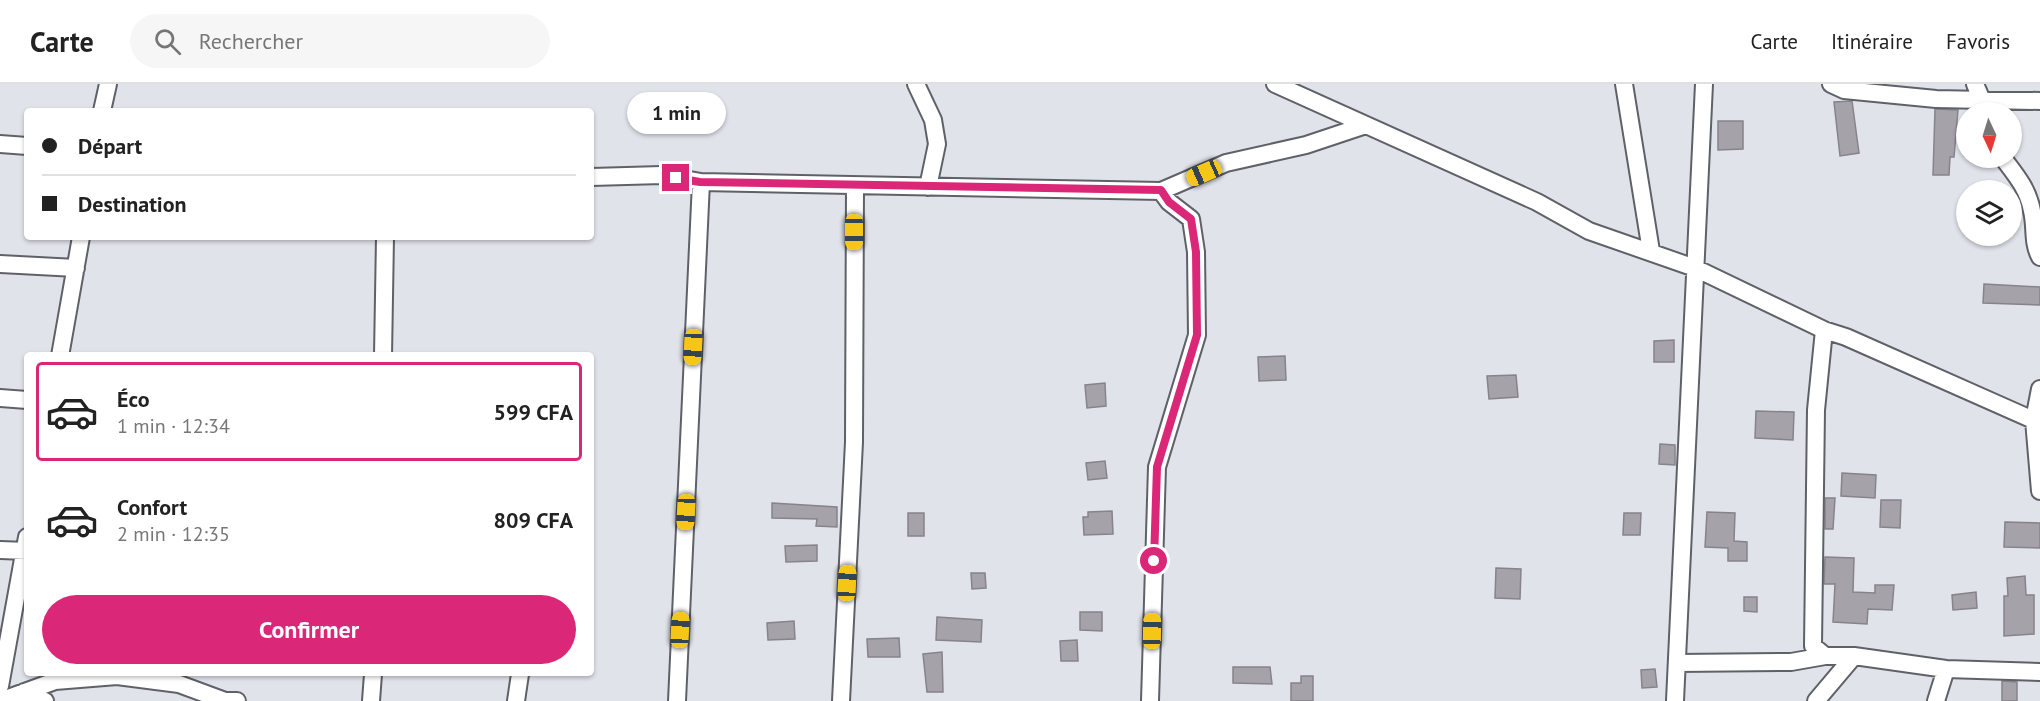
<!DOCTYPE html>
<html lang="fr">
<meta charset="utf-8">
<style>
:root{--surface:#fff;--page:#f6f6f6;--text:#222;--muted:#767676;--line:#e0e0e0;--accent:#db2777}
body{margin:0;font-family:"PT Sans",sans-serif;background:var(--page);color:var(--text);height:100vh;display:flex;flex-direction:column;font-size:22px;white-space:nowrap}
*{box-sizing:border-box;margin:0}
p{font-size:20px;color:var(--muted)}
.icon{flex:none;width:33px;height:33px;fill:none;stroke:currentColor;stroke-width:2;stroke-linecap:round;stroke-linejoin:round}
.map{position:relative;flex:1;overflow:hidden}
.drawer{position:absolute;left:24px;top:268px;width:570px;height:324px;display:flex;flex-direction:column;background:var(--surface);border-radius:6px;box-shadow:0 2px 4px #0004}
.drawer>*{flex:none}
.top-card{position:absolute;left:24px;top:24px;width:570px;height:132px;border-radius:6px;box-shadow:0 2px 4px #0004;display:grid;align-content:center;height:132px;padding:0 18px;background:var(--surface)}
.needle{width:39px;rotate:176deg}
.fabs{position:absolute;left:1956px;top:18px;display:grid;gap:12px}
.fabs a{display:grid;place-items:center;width:66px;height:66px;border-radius:50%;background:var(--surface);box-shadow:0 2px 4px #0004;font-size:30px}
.end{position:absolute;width:27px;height:27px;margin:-14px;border:8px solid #db2777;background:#fff;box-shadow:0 0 0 3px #fff}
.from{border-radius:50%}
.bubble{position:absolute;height:42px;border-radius:21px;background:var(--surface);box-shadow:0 2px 4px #0004;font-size:20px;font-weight:800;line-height:42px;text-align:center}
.car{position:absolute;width:18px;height:36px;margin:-18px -9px;border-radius:8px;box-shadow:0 0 4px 2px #0007;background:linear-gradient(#f5c518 24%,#345 0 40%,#f5c518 0 76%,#345 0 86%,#f5c518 0)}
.top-card b{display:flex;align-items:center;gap:21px;height:57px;font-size:22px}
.top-card b+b{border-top:2px solid var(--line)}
.top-card i{width:15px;height:15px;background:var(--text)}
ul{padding:10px 0 0;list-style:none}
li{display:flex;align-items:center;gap:18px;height:99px;margin:0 12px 9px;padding:0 6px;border:3px solid transparent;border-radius:6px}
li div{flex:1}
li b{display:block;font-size:22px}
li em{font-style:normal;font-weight:800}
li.active{border-color:var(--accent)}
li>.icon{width:54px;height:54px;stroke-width:1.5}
.button{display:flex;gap:12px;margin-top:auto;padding:12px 18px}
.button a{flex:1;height:69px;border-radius:36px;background:var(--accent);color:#fff;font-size:24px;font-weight:800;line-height:69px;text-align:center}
header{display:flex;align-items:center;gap:36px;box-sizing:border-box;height:84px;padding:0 30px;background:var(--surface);border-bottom:2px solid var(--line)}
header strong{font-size:28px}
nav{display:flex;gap:33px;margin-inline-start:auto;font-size:21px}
.search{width:420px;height:54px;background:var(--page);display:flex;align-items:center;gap:15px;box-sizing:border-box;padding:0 21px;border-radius:33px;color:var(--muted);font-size:22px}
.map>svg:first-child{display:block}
.building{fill:#a5a2aa;stroke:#86838a;stroke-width:1.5}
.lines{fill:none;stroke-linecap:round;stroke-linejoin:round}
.minor-casing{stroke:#5f6168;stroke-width:20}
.minor{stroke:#fff;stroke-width:16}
.route{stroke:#db2777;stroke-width:8}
</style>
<header>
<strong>Carte</strong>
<div class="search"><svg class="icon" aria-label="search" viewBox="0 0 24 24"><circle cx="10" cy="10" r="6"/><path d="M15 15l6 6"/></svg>Rechercher</div>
<nav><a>Carte</a><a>Itinéraire</a><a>Favoris</a></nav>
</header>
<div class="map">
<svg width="2040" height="617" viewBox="0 0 2040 617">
<rect width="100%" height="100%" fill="#e1e3eb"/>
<path class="building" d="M1852,17L1859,69L1840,72L1834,18Z
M1935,25L1958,26L1954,73H1950L1949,91H1933Z
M1718,37H1743V65L1718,66Z
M1984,200L2040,203V221L1983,219Z
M1674,256V278H1654V257Z
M1285,272L1286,296L1259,297L1258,273Z
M1516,291L1518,313L1489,315L1487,292Z
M1105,299L1106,322L1087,324L1085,301Z
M1756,327L1794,328L1793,356L1755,354Z
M1660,360L1675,361V381L1659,380Z
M1105,377L1107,394L1088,396L1086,379Z
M1842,389L1876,391L1875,414L1841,412Z
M1825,414H1835L1833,445H1825Z
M1881,416H1901L1900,444L1880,443Z
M772,419L837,423V443L816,442L817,435L772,434Z
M1112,427L1113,450L1084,451L1083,433H1088V428Z
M1707,428L1735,429L1734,457L1747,458V477H1728V464L1705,463Z
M908,429H924V452H908Z
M1624,429H1641L1640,451H1623Z
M2005,438L2040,439V464L2004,463Z
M817,461V477L786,478L785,462Z
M1825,473L1854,474L1853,508L1875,509V501H1894L1892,526L1868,525L1867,540L1833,538L1835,500H1824Z
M1496,484L1521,485L1520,515L1495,514Z
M971,489H985L986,504L972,505Z
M2025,492L2026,511H2034V550L2004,552V512H2008L2007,494Z
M1976,508L1977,524L1953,526L1952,511Z
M1744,513H1757V528L1744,527Z
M1080,528H1102V547L1080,546Z
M937,533L982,536L981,558L936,556Z
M794,537L795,555L768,556L767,539Z
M899,554L900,573H868L867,555Z
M1077,556L1078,577H1061L1060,557Z
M942,568L943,608H927L923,570Z
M1233,583H1270L1272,600L1233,599Z
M1655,585L1657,603L1642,604L1641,586Z
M1301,592H1313V617H1291V599H1301Z
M2002,597L2017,598V617H2002Z"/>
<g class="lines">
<g class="minor-casing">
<path id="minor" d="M916,0L933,36L937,60L928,103
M1275,0L1537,118L1589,147L1695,184L1824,246L1846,253L2040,339
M1624,0L1651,167
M1831,0L1844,6L1936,15L2040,17
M1975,0L1987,28
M102,27L108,0
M0,60L27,62
M2003,74C2016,91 2028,105 2032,127C2036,143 2032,158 2040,173
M591,93L662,91L701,98L1161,107L1226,79L1306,61L1366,41
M0,180L76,184
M1824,246L1816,326L1813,562L1825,572
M60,272L81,153
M383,272L385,153
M2040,305L2034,336L2040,407
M0,314L27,316
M0,466L27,467
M1677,579L1791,578L1825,572H1854L1946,585L2040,588
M0,602L27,453
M24,608L45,617
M0,617L55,597L117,592L179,600L225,617H237
M371,617L373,590
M516,617L520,590
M677,617L701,98
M841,617L854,358L855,102
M1150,617L1157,383L1197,251L1196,168L1191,135L1169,118L1161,107
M1675,617L1704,0
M1816,617L1854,572
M1936,617L1946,585"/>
</g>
<use href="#minor" class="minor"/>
</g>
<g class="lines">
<path class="route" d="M676,94L700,98L1161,106L1169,118L1191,135L1196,168L1197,251L1157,383L1154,477"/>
</g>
</svg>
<div class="fabs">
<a><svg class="needle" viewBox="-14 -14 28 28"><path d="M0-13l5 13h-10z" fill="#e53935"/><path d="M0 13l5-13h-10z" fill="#767676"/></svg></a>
<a><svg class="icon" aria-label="layers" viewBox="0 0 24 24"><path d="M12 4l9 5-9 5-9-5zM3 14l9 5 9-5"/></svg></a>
</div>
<i class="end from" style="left:1154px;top:477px"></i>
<i class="end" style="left:676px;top:94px"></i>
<div class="bubble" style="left:627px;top:8px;width:99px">1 min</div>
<i class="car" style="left:1204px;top:89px;rotate:246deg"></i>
<i class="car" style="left:854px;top:148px;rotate:180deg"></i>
<i class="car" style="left:693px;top:263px;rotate:183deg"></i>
<i class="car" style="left:686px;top:428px;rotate:183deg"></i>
<i class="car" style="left:847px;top:499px;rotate:3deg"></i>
<i class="car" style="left:680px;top:546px;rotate:3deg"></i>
<i class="car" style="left:1152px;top:547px;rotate:1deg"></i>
<div class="top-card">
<b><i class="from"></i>Départ</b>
<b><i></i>Destination</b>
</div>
<section class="drawer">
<ul>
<li class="active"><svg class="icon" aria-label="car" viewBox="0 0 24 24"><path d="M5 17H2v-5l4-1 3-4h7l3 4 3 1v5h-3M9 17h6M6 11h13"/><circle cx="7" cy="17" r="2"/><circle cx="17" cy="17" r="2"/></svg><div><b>Éco</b><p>1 min · 12:34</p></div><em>599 CFA</em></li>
<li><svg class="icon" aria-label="car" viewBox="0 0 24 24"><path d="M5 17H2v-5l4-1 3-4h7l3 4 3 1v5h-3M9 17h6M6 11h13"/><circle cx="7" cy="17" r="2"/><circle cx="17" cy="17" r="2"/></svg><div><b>Confort</b><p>2 min · 12:35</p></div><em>809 CFA</em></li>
</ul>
<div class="button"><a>Confirmer</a></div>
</section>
</div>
